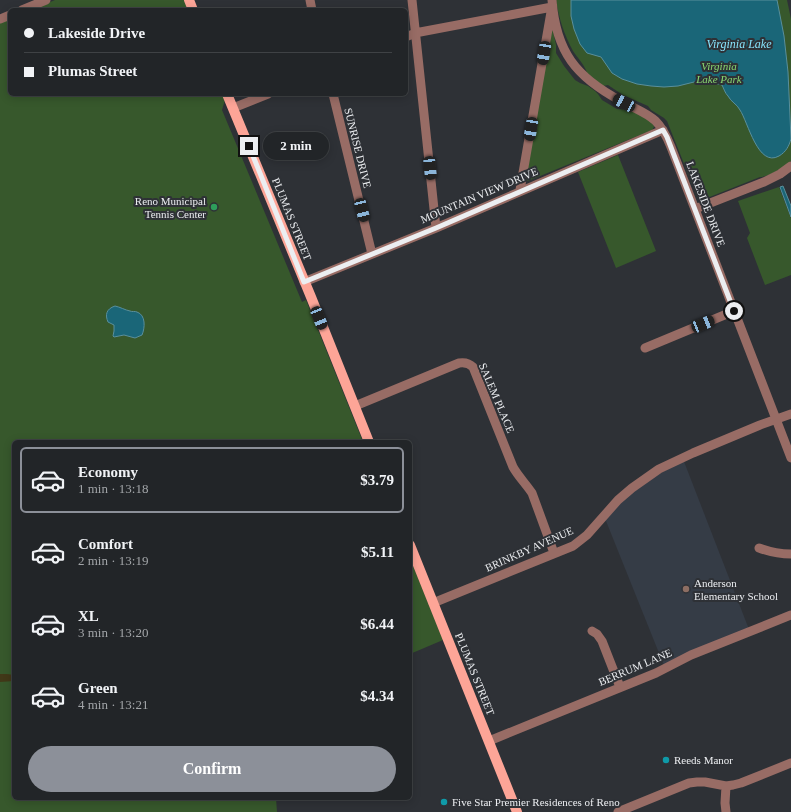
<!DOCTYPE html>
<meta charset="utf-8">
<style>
:root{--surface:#222528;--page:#2a2d30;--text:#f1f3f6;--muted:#a2a5a8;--line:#3f4245;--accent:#8c9099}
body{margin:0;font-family:Georgia,serif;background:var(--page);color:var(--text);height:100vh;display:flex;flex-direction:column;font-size:15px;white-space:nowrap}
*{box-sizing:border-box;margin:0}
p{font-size:13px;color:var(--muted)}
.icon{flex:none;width:22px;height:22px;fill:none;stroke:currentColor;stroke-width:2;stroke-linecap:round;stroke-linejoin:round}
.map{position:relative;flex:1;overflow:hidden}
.drawer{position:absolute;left:12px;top:440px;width:400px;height:360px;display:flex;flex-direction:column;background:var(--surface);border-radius:6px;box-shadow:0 2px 10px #0003,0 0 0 1px var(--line)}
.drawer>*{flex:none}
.banner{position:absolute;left:8px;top:8px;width:400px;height:88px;border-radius:6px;box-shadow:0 2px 10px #0003,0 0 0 1px var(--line);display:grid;align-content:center;height:88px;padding:0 16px;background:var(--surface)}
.end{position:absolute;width:18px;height:18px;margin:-9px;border:5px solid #eceef1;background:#111;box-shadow:0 0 0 2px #111}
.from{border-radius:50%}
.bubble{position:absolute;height:28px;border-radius:14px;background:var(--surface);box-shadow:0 2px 10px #0003,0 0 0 1px var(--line);font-size:13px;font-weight:800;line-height:28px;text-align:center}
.car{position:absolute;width:12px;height:24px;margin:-12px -6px;border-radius:5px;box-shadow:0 0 3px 1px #0007;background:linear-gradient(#222 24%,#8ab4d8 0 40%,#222 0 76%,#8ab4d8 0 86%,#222 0)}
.banner b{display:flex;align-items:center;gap:14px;height:38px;font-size:15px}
.banner b+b{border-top:1px solid var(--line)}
.banner i{width:10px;height:10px;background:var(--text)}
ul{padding:7px 0 0;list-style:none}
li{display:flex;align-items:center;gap:12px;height:66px;margin:0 8px 6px;padding:0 8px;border:2px solid transparent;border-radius:6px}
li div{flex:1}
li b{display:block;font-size:15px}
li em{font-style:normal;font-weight:800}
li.on{border-color:var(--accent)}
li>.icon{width:36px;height:36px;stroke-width:1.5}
.cta{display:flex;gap:8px;margin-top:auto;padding:8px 16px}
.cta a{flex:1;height:46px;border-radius:24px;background:var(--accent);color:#fff;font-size:16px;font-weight:800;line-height:46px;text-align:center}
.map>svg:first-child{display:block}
.built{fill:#353c46}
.green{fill:#37582c}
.sand{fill:#413818}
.water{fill:#1a6678;stroke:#598f9c}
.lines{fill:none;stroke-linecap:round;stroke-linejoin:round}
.minor{stroke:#986c65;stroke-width:9}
.major{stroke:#fda597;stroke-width:10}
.route{stroke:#eceef1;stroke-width:5}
.leisure-dot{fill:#2e9e5b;stroke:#2e3136;stroke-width:1.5}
.education-dot{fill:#8d6e63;stroke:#2e3136;stroke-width:1.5}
.culture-dot{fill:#0f9aa8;stroke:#2e3136;stroke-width:1.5}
.labels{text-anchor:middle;stroke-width:4;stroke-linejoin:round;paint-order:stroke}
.park-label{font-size:11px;font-style:italic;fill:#8ad871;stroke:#2e3136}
.street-label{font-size:11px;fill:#eceef1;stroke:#2e3136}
.poi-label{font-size:11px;fill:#eceef1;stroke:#2e3136;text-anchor:start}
.water-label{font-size:12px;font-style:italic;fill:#87e3fc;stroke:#2e3136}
</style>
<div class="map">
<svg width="791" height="812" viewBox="0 0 791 812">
<rect width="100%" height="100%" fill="#2e3136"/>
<path class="built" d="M683,459L750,632L665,668L604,516L617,500Z"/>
<path class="green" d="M55,0H184L188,10H31Z
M556,0H787L791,19V161C784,167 769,177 760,177L702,200L698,199L667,121L664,118L651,110L648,106L623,95L608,85L603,86L587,73C586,67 577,57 573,51C564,34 559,19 556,0Z
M10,19V94H222L225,100L222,110L302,302L306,300L363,442H14V798H276L277,812H0V23Z
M552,26L556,45V53L564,66L575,80L580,83L588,86L595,91L598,94L602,100L617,109L630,110L646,118L653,123L654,127L652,130L528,181L525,178Z
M618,155L656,251L616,268L578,172Z
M779,187L791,218V275L765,285L747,238L750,233L738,201Z
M410,558L443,640L410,654Z"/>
<path class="sand" d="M0,674H7L14,675V681L0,682Z"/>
<path class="water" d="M571,0H777L784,36L788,72L791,139C789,146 786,152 779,156C758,168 748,122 740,110C737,104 731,102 728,96C725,93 724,89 722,85L707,81L694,82L678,86L664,87L651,86L637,84L622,79L612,73L601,57L587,53L580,44L574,29L571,16Z
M783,186L791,206V217L780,187Z
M115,306C120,307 125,310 130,311C132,312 135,311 137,312C146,315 145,328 142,335L135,338L124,335L114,337L113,336L114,331V325L108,322C105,315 106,309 115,306Z"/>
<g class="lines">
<path class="minor" d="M310,0L312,10
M412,0L436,228
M552,0C556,52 576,77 621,101C649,116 658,115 671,147L791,458
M22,10L46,0
M0,19L10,15
M406,37L415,33L552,7
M333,94L372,254
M233,108L268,94
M520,190L551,12
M695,209L764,182L780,174L791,166
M304,282L436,228L663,130
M645,348L734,311
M355,406L459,363C465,362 469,363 473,367L513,467C518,476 526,484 532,493L554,553
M759,548C770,552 780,554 791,554
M433,603L573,546L587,535L618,500L632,488L659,469L693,453L760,425L791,414
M592,631L597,634L602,641L620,687
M489,741L656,673L691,655L791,615
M726,786L725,803L726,812
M618,812L689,783L697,782H705L726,786L733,785L741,783L791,763"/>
<path class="major" d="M189,0L193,10
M227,94L311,297L369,442
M410,545L517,812"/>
</g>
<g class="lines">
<path class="route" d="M249,146L304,282L436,228L663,130L667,137L734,311"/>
</g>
<circle class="leisure-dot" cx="214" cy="207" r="4"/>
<circle class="education-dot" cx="686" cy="589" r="4"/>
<g class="culture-dot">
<circle cx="666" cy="760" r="4"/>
<circle cx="444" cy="802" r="4"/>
</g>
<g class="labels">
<g class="park-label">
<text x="719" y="70">Virginia<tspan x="719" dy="13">Lake Park</tspan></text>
</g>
<g class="street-label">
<text transform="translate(358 148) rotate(76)" y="4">SUNRISE DRIVE</text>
<text transform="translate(479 195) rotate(-23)" y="4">MOUNTAIN VIEW DRIVE</text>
<text transform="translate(706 204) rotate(69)" y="4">LAKESIDE DRIVE</text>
<text transform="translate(292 219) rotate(68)" y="4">PLUMAS STREET</text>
<text transform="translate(497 398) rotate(67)" y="4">SALEM PLACE</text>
<text transform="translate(529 549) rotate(-24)" y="4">BRINKBY AVENUE</text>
<text transform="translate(635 667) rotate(-23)" y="4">BERRUM LANE</text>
<text transform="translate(475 674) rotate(68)" y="4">PLUMAS STREET</text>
</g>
<g class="poi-label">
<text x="206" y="205" text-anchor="end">Reno Municipal<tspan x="206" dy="13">Tennis Center</tspan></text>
<text x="694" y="587">Anderson<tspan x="694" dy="13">Elementary School</tspan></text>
<text x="674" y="764">Reeds Manor</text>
<text x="452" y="806">Five Star Premier Residences of Reno</text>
</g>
<g class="water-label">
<text x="739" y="48">Virginia Lake</text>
</g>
</g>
</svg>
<i class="end from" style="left:734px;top:311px"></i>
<i class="end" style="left:249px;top:146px"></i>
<div class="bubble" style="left:263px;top:132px;width:66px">2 min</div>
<i class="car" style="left:544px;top:53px;rotate:190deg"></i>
<i class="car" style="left:624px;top:103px;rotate:298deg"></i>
<i class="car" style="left:531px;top:129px;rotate:190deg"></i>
<i class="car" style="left:430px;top:168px;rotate:174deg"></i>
<i class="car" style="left:362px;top:210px;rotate:166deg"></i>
<i class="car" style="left:319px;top:318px;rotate:158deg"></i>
<i class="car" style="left:703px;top:324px;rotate:68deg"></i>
<div class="banner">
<b><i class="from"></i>Lakeside Drive</b>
<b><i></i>Plumas Street</b>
</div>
<section class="drawer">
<ul>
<li class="on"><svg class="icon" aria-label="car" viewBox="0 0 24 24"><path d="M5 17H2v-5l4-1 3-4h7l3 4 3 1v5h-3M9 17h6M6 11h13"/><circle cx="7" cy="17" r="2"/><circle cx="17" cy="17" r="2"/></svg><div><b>Economy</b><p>1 min · 13:18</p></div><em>$3.79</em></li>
<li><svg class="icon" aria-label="car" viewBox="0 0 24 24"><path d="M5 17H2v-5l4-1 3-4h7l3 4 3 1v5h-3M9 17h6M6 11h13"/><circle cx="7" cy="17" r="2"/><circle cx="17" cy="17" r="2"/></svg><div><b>Comfort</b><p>2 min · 13:19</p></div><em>$5.11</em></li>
<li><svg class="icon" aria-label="car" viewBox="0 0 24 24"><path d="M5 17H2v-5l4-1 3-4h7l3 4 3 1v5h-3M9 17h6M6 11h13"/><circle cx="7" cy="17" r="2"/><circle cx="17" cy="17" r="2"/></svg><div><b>XL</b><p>3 min · 13:20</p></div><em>$6.44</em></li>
<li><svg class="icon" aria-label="car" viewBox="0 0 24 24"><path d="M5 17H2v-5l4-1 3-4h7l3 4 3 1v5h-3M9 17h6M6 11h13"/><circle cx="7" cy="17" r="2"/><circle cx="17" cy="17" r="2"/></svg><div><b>Green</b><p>4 min · 13:21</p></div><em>$4.34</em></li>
</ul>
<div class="cta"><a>Confirm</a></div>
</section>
</div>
